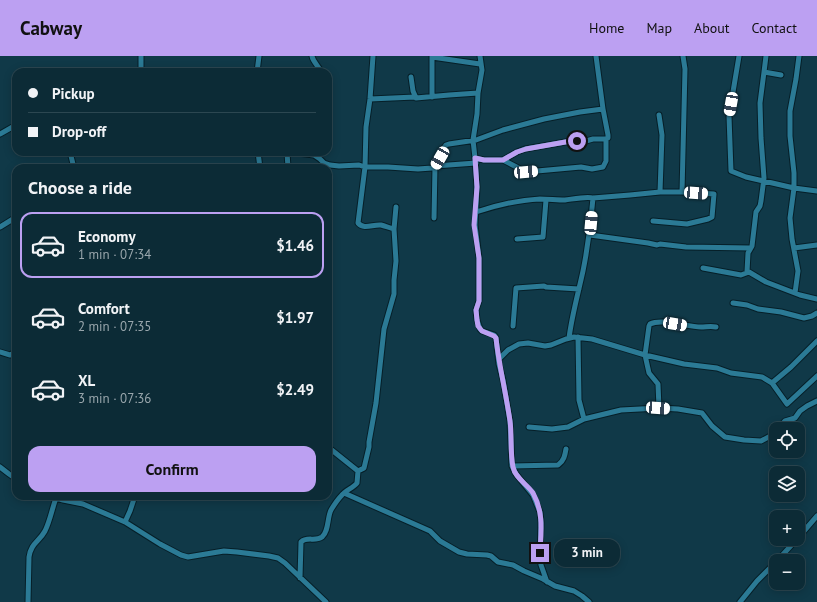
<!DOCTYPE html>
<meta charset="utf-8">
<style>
:root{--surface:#0c2b36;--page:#1a3742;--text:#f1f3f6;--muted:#9aa7ad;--line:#2c4751;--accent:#bca0f2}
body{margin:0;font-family:"PT Sans",sans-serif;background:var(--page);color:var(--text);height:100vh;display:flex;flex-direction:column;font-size:15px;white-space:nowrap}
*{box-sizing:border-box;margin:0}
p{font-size:13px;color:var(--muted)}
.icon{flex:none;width:22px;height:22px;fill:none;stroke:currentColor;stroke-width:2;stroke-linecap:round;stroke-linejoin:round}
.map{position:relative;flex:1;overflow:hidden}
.details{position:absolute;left:12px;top:108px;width:320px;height:336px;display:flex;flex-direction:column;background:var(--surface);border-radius:12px;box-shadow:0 2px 10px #0003,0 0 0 1px var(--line)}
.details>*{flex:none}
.banner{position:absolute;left:12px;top:12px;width:320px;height:88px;border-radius:12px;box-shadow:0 2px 10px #0003,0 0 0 1px var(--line);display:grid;align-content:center;height:88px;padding:0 16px;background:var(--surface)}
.buttons{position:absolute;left:769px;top:366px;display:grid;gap:8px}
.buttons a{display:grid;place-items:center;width:36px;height:36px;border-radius:8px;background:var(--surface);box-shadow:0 2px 10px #0003,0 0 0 1px var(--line);font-size:20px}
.end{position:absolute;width:18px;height:18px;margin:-9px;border:5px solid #bca0f2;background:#111;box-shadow:0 0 0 2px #111}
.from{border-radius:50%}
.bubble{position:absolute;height:28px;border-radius:12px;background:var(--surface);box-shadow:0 2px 10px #0003,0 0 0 1px var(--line);font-size:13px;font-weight:700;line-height:28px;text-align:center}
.car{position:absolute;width:12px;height:24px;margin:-12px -6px;border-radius:5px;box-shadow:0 0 3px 1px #0007;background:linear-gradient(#fff 24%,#345 0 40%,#fff 0 76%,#345 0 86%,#fff 0)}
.banner b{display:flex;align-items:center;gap:14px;height:38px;font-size:15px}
.banner b+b{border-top:1px solid var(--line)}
.banner i{width:10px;height:10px;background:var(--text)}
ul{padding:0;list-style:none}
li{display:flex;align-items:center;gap:12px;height:66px;margin:0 8px 6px;padding:0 8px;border:2px solid transparent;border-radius:12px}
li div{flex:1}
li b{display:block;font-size:15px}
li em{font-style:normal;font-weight:700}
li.active{border-color:var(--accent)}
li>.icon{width:36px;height:36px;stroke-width:1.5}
h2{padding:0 16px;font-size:18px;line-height:48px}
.cta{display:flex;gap:8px;margin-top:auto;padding:8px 16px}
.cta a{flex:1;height:46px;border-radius:12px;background:var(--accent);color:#111;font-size:16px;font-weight:700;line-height:46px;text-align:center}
header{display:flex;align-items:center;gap:24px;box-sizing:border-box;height:56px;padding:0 20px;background:var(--accent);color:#111}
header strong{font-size:19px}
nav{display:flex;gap:22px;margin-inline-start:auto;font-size:14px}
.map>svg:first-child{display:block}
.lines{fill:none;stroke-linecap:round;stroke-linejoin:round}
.minor-casing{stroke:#061f28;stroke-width:7}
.minor{stroke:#2b7a95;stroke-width:5}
.route{stroke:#bca0f2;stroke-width:5}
</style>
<header>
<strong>Cabway</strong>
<nav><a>Home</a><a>Map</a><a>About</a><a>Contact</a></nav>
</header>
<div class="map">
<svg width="817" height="546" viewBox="0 0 817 546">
<rect width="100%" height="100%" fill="#103948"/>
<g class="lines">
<g class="minor-casing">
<path id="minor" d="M312,0C313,6 318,9 321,16
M373,0L370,43L366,71L365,111L358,167C364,174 373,168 381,169C385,170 390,172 394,173
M480,0L482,14L478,37L477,58L473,84L475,102L477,131L475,169L479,202V245L476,254L477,264L480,273L482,275L494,279L496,282L499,308L503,324L510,365L512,410L516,418L533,439L540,456L541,466L540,502L541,509L547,526
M739,0L729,60L731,115L746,121L794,132L817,135
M432,1L480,8
M141,16V0
M257,16L259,0
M764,16L766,0
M411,21L413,35L416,42L449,39L478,37
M432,41V0
M370,43L415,41
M659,59L662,79L660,136
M0,78L16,69
M70,96L74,112
M258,96L260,112
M287,96L288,112
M289,96L314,99L320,103L324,107L330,109L339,110L359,109L365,111H388L418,113L432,112L435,110L440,102L443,93L446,89L449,88L476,84L503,74L544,63L580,56L603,53L596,0
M475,102L484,104H503L517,96L525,93L571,85H586L593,83H606L608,82V79L603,53
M503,104L526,116L581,111L592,113L603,111L606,105V83
M682,136L685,13L683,0
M476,156C497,149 518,144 540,143C548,143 557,144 565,144C573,143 587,140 593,142L630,139L660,136H682L714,138L712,161L708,163L687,168L653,165
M434,162L435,110L476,107
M0,171L13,163
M590,179L648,187L657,189L660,188L686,191L751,192
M517,183L543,181L546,144
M794,192L817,189
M703,212L741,219L749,216L766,226L800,239L817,243
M747,216L748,197L752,190L756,156L760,150L761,145L764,122L761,82L760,47L764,16L781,19
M795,237L798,215L792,183L790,162L794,132V117L790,80V55L796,23L799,0
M733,247L747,249L758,253L781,256L804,262L812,260L817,257
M513,270L516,232L544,230L546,231L579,233
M578,281L579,344L584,363
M569,282C572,259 578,238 583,215C588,190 591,167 593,142
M0,296L10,299L16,296
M499,303L508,294L519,288L528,287L545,290L551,289L566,283L574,281L592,283L645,299L684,308L717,312L731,317L762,321L772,327L787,348L817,320
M772,327L791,311L817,285
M659,352L658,328L649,317L645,299L649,270L650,268C662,262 687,271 701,271C706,271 711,270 716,271
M529,371L552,373L568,371L584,363L621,354L659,352L678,353L702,357L712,370L725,381L744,384L761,385L776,377
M778,373L785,365L795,362L800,355L807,350L817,345
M328,391L358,415
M512,410L558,409C564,405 565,399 566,393
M0,411L9,418L16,423
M358,415L364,412L369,391V386L376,347L384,273L394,238V224L396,205L394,173L396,151
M344,437L430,475L440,485L459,496L467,498L487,499L491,500L498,506L513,509L524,515L543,523L555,530L574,535L582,540L589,546
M50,440L63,444L83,448L125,466L160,488L181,499L188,501L224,495L237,496L269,500L278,502L285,507L326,546
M125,466L130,455L135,440
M798,482L817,460
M777,505L797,483
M300,522L301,486C307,480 315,486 322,481C329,475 327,462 331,454C334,449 338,443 342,439C346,434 353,432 357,427L358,415
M28,546L29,501C31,487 39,486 45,475C50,465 52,453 56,442
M740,546L757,525L776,506"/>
</g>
<use href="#minor" class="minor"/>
</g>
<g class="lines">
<path class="route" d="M540,497C541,476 544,457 533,437C527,428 515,422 513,411C510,397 512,379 510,365C506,337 499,310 496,282L494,280L482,275L478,270L477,264L476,254L479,245V202L474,169L477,131L475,102L484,104H503L517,96L526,93L571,85H577"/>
</g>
</svg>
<div class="buttons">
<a><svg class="icon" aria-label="locate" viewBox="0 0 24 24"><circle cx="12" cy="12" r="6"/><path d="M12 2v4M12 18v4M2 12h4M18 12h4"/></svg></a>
<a><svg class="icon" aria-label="layers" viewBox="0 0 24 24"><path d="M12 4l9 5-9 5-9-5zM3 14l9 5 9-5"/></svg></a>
<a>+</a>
<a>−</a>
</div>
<i class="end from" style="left:577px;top:85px"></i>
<i class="end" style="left:540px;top:497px"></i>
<div class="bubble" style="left:554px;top:483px;width:66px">3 min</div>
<i class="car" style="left:731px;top:48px;rotate:190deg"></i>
<i class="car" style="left:440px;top:102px;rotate:210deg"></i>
<i class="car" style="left:526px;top:116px;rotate:85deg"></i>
<i class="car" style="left:696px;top:137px;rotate:94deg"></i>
<i class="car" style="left:591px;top:167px;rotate:5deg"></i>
<i class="car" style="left:675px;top:268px;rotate:100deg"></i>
<i class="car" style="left:658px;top:352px;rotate:94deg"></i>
<div class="banner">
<b><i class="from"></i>Pickup</b>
<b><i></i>Drop-off</b>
</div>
<section class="details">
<h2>Choose a ride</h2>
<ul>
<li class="active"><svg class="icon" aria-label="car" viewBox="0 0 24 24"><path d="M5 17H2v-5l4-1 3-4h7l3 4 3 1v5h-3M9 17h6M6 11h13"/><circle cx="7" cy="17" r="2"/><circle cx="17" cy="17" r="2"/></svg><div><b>Economy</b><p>1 min · 07:34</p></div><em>$1.46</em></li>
<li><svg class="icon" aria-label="car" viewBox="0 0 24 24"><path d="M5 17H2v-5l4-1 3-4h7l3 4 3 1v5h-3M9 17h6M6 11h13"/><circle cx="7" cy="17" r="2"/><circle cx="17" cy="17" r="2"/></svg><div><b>Comfort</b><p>2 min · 07:35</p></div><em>$1.97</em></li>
<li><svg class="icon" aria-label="car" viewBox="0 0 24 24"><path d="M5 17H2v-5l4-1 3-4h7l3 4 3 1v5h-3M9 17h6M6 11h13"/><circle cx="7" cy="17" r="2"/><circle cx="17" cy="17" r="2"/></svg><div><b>XL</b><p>3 min · 07:36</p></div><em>$2.49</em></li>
</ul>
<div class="cta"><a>Confirm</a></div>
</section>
</div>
